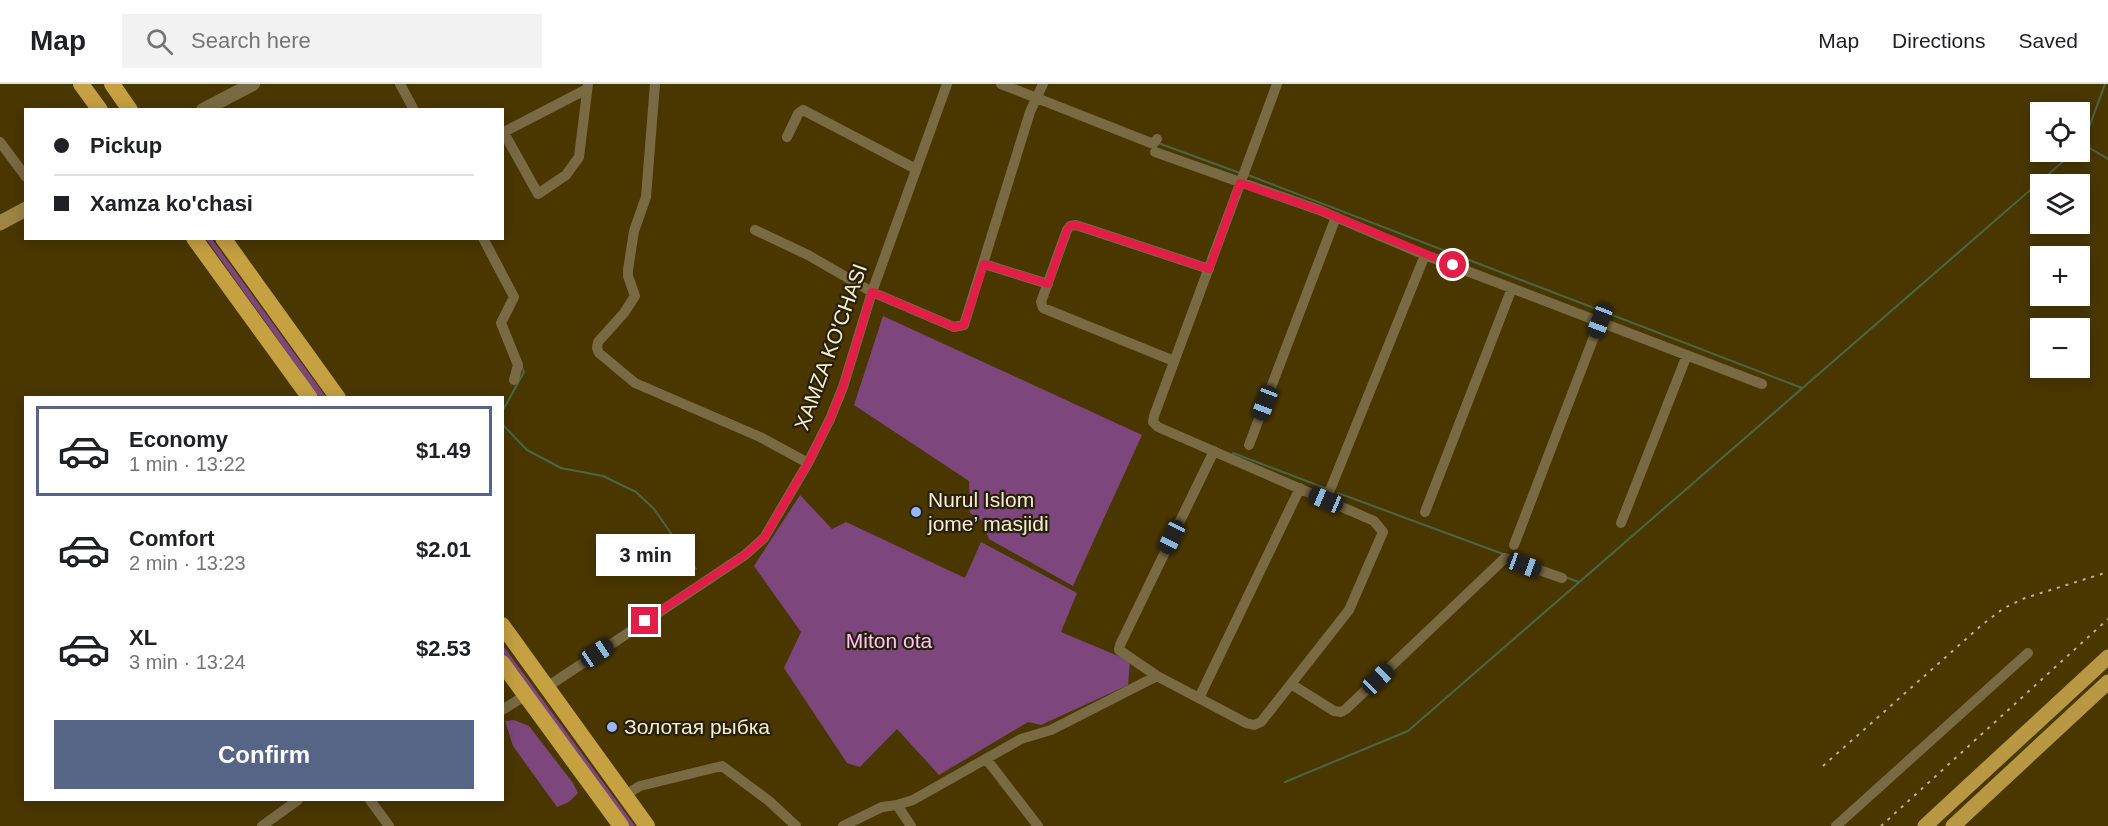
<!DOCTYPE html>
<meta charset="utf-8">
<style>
:root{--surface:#fff;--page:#f2f2f2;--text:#202124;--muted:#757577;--line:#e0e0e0;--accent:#566486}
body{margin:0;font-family:Helvetica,sans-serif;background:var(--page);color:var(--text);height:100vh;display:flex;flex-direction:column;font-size:22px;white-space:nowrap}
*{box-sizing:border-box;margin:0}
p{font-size:20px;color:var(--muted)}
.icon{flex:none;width:33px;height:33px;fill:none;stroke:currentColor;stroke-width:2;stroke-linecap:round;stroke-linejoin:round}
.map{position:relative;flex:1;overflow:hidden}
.details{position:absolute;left:24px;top:312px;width:480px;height:405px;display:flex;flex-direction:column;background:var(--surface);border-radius:0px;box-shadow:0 3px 15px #0003}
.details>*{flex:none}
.hud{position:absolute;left:24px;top:24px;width:480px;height:132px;border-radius:0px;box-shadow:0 3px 15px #0003;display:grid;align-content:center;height:132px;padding:0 30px;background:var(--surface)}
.fabs{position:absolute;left:2030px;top:18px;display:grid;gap:12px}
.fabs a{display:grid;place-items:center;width:60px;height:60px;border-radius:0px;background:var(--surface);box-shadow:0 3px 15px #0003;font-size:30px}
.end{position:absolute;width:27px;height:27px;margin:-14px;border:8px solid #e11d48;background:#fff;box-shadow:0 0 0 3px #fff}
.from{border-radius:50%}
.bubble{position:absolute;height:42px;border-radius:0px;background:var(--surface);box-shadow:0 3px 15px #0003;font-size:20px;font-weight:700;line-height:42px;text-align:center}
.car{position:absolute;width:18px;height:36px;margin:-18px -9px;border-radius:8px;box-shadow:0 0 4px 2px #0007;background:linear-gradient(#222 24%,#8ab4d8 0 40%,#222 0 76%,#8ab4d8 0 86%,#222 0)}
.hud b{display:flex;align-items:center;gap:21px;height:57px;font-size:22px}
.hud b+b{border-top:2px solid var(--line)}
.hud i{width:15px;height:15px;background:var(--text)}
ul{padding:10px 0 0;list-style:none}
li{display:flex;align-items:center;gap:18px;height:90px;margin:0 12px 9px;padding:0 18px;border:3px solid transparent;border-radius:0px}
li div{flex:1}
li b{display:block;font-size:22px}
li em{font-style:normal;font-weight:700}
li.on{border-color:var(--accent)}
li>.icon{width:54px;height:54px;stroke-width:1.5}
.cta{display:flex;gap:12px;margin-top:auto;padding:12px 30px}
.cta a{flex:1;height:69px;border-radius:0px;background:var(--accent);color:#fff;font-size:24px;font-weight:700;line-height:69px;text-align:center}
header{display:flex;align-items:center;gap:36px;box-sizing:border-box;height:84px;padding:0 30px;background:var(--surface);border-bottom:2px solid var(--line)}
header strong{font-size:28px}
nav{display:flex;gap:33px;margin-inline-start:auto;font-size:21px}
.search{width:420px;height:54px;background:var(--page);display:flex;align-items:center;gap:15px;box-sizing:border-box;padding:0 21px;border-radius:0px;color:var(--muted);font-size:22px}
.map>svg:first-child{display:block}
.green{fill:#7d477d}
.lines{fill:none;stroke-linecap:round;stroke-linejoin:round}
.stream{stroke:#4a6646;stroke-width:2}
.minor{stroke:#7a6a44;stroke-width:10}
.tertiary{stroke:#7a6a44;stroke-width:14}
.secondary{stroke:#9e8445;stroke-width:15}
.primary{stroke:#b99844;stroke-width:15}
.trunk{stroke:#c6a142;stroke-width:16}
.rail{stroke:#beb18d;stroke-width:2;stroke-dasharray:3 6;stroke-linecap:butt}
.route{stroke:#e11d48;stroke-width:8}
.poi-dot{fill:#99b5fd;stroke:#28200b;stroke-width:2}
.labels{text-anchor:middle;stroke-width:4.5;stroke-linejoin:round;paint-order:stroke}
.street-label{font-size:21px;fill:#f8edd3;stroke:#28200b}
.poi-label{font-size:21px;fill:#f8edd3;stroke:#28200b;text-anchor:start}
.park-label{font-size:21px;fill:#fdc5fb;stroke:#28200b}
</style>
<header>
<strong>Map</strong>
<div class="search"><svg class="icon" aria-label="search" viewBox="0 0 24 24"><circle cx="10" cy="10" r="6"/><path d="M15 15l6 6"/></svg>Search here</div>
<nav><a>Map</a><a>Directions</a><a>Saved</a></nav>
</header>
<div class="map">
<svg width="2108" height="742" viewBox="0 0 2108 742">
<rect width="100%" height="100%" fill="#4a3700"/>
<path class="green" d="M206,155H212L326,313H319Z
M883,232L1142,351L1073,502L989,455L982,437L970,429L969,397L854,321Z
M800,411L832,445L846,438L965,494L981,458L1077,509L1061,548L1130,577L1128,601L1041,641L1028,638L939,691L897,645L860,683L847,679L784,584L801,548L754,482Z
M502,560L635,742H628L503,570Z
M514,636L529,642L573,699L578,709L569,718L557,723L513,662L505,637Z"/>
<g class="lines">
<path class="stream" d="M1158,59L1240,89
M2083,60L2108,75
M2079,63L2083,60L2105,0
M1248,91L1802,304
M502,328L524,288L522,283
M502,340L527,366L561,384L603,392L636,408L654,425L696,485
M1233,369L1325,404
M1338,409L1503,470
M1565,493L1579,498
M1285,698L1408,647L2074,68"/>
<path class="minor" d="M400,0L414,26
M655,0L646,113L634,147L628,186V192L635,212L624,229L598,258L597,264L599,269L635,299L760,353L808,379
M1001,0L1151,59H1154L1157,55
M502,49L587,5
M504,49L538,110L566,91L579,73L588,0
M787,53L798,30L803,26L916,85
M0,58L26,93
M1155,68L1319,126L1425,171L1762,300
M755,146L808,171L872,208L954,243L964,241L1030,28L1043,0
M483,154L514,213L501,239L518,281L514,296
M984,180L1048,200
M1174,277L1043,224L1041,218L1067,146L1070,142L1076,141L1209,185
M1249,361L1336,133
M1214,367L1120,561L1119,566L1157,592L1246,639L1254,641L1261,638L1349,526L1383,448L1374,437L1158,343L1153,338L1154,332L1277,0
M1326,416L1425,171
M1425,428L1512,204
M1621,439L1687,271
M1514,461L1600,237
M1291,600L1334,627L1341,628L1346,625L1505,474L1562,494
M547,603L745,471L764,454L808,379L830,335L843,303L872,208L947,0
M1199,614L1300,404
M502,626L526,611
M987,676L1038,742
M625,711L640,702L722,682L769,717L796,742
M370,716L389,742
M897,721L911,742
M262,742L298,716
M843,742L882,723L897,721L913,716L1021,655L1051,646L1157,592
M1836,742L2028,569"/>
<path class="tertiary" d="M203,26L253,0"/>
<path class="secondary" d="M0,139L26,125"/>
<path class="primary" d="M1925,742L2108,573
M1953,742L2108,598"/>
<path class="trunk" d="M81,0L100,26
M112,0L130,26
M194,154L310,314
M223,154L338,314
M502,541L647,742
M502,579L621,742"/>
<path class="rail" d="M1823,682L1983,540L2004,524L2025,514L2108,488
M1881,742L2108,535"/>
</g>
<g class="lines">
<path class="route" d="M645,537L745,471L764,454L808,379L830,335L843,303L872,208L954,243L964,241L984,180L1048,200L1067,146L1070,142L1076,141L1209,185L1240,99L1319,126L1453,181"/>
</g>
<g class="poi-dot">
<circle cx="916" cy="428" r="6"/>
<circle cx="612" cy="643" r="6"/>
</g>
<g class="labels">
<g class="street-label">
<text transform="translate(831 263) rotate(-70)" y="7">XAMZA KO'CHASI</text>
</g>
<g class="poi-label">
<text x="928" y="423">Nurul Islom<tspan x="928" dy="24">jome’ masjidi</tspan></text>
<text x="624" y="650">Золотая рыбка</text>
</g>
<g class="park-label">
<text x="889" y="564">Miton ota</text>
</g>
</g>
</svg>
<div class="fabs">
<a><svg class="icon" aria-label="locate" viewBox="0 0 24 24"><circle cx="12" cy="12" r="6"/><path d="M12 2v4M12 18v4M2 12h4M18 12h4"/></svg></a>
<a><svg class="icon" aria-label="layers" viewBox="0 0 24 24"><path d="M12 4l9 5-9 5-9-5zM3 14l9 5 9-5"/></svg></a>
<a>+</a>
<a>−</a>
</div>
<i class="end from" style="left:1453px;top:181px"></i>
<i class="end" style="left:645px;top:537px"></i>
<div class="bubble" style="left:596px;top:450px;width:99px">3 min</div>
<i class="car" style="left:1600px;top:237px;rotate:201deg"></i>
<i class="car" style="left:1265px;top:319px;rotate:201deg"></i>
<i class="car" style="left:1326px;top:416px;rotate:293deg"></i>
<i class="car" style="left:1172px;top:453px;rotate:206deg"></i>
<i class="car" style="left:1524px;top:481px;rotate:110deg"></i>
<i class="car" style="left:597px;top:569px;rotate:56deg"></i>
<i class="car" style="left:1378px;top:595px;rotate:46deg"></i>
<div class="hud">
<b><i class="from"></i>Pickup</b>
<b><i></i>Xamza ko'chasi</b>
</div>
<section class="details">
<ul>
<li class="on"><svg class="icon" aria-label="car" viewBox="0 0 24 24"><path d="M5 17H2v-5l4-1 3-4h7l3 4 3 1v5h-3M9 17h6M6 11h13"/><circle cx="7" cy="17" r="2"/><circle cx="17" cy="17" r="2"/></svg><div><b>Economy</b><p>1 min · 13:22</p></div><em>$1.49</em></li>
<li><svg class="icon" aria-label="car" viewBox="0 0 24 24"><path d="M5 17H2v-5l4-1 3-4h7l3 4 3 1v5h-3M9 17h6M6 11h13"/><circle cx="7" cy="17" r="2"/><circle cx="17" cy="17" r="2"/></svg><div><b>Comfort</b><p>2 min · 13:23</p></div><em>$2.01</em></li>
<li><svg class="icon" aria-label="car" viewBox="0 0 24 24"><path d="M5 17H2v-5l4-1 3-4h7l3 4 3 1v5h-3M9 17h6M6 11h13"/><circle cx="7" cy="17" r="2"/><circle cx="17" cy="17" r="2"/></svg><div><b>XL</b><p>3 min · 13:24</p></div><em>$2.53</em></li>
</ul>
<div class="cta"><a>Confirm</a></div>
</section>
</div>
